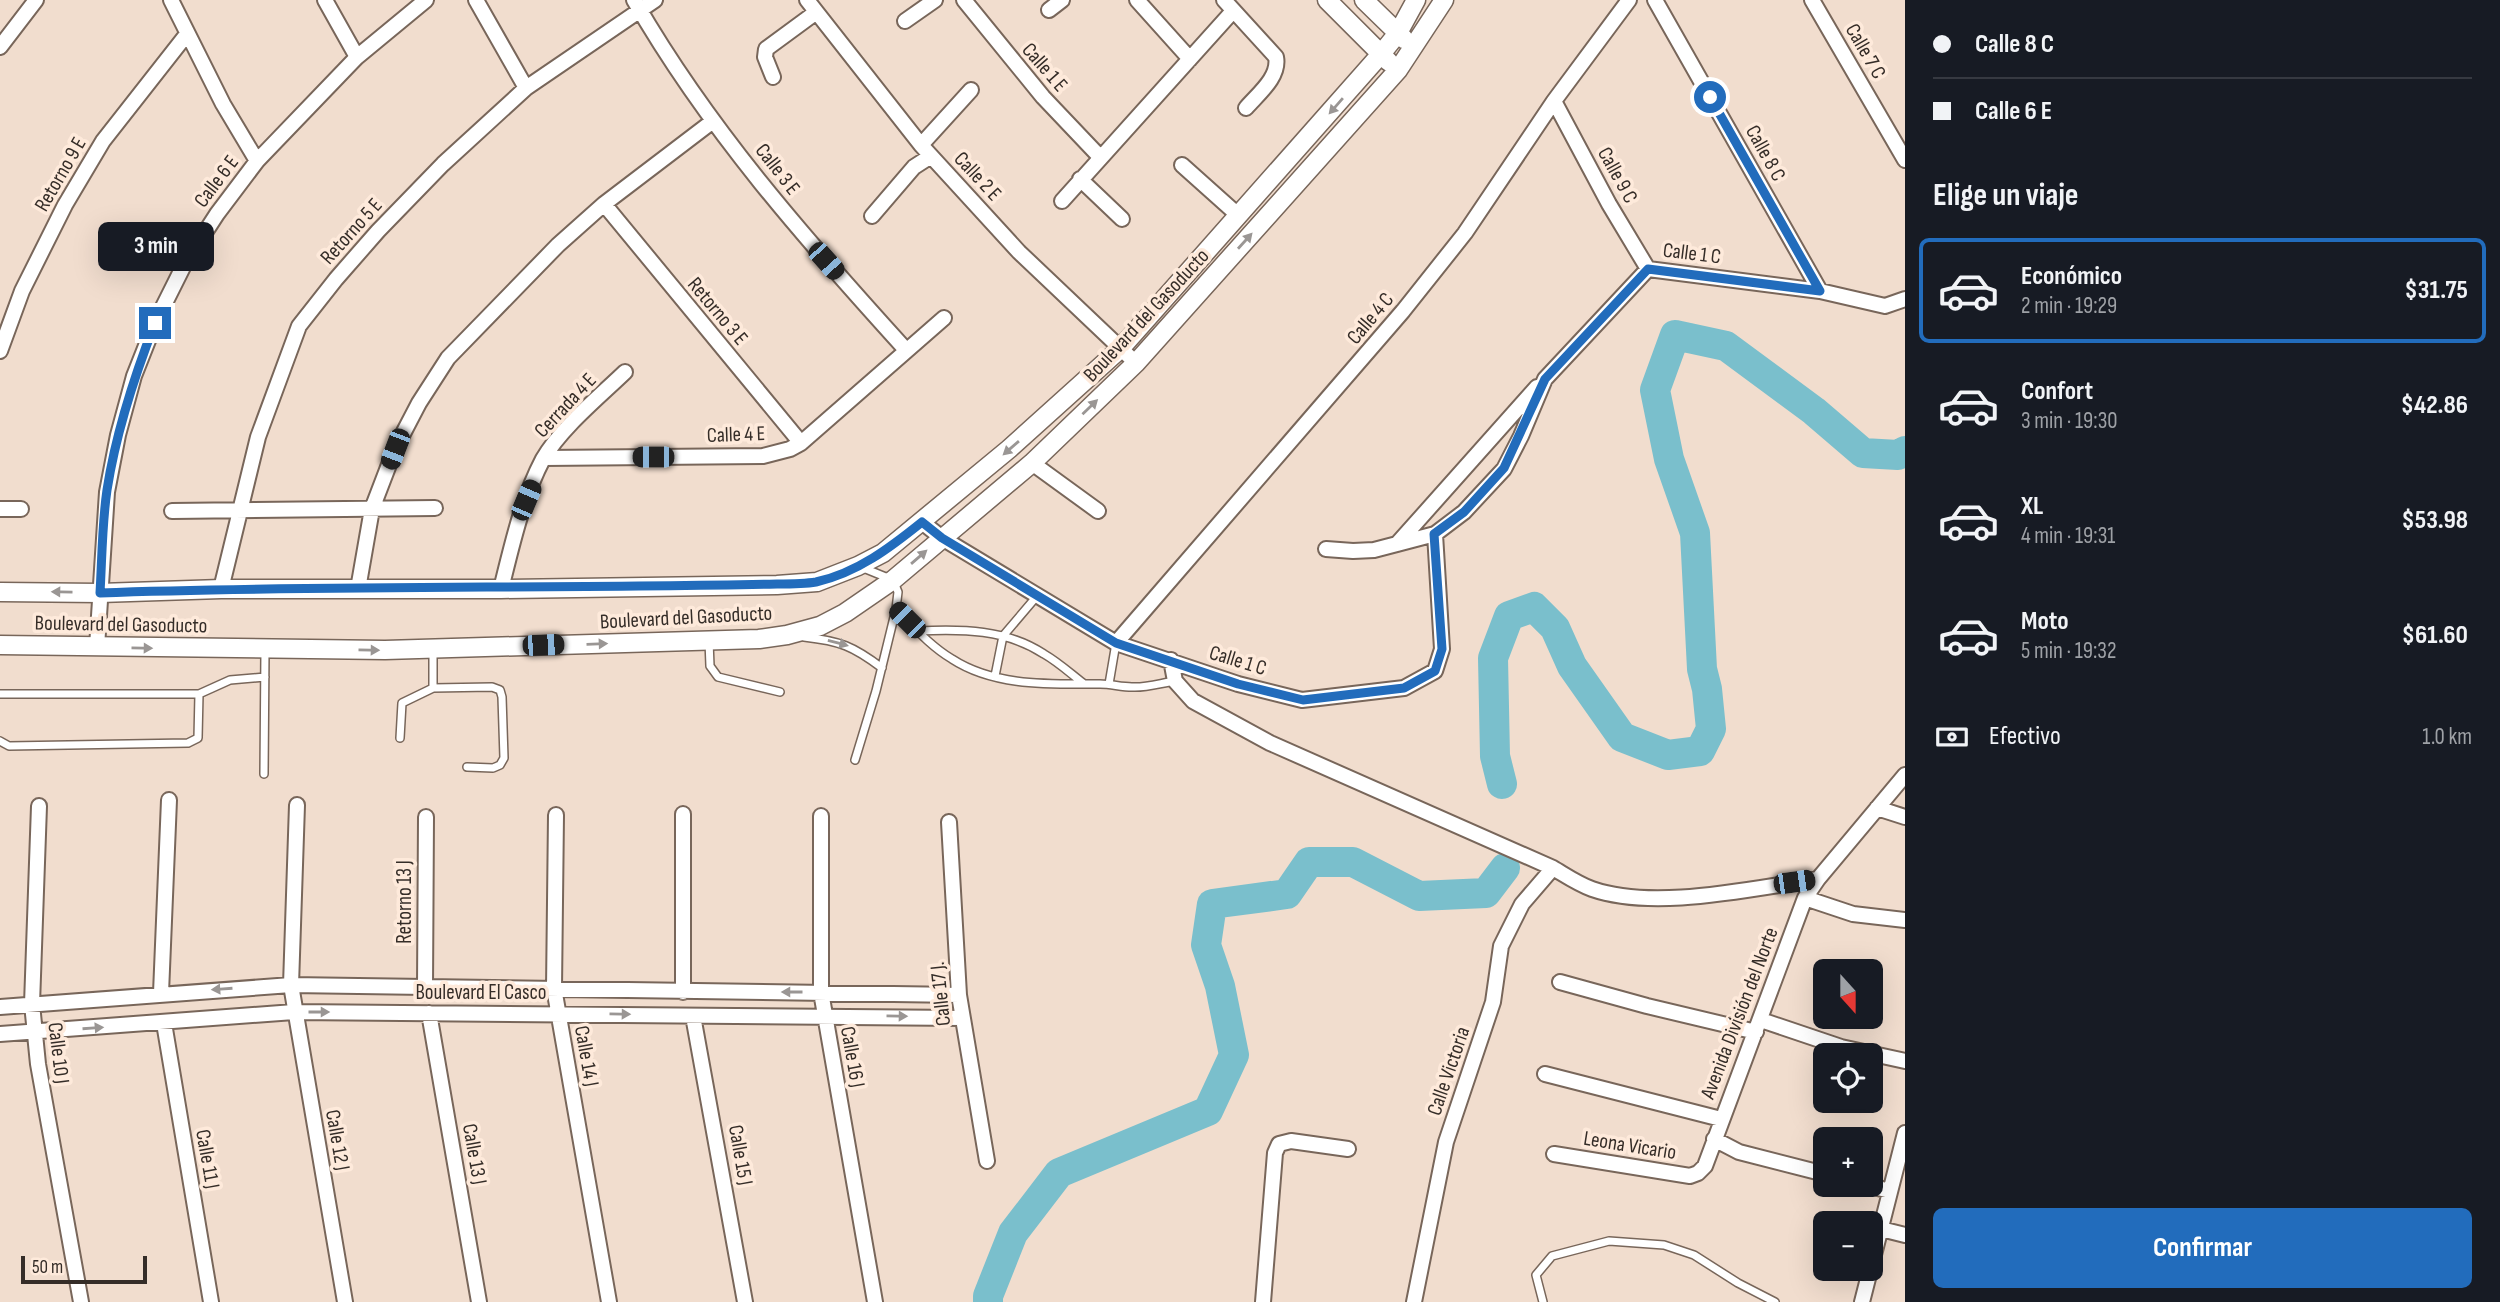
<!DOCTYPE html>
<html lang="es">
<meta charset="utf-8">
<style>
:root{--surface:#171b24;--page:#20242c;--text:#f1f3f6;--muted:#9ea1a6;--line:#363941;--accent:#226cbc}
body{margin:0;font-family:"Sofia Sans Condensed",sans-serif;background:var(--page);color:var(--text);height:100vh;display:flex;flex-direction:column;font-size:26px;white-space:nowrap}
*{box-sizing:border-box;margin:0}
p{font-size:23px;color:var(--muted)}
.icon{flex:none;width:38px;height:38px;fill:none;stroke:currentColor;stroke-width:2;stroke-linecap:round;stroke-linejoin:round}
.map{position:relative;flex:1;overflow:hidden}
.side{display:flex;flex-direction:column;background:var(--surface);width:595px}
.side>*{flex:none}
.guide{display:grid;align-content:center;height:154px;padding:0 28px;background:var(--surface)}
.needle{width:46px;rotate:159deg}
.fabs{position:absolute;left:1813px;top:959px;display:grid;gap:14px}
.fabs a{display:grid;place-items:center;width:70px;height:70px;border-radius:10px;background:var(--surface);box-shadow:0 7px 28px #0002;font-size:35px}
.scale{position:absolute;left:21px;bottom:18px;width:126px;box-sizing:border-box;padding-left:7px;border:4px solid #352d28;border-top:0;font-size:19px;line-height:24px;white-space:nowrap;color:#352d28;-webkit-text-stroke:5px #feeadb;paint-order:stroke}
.end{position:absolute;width:32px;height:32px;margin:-16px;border:9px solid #226cbc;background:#fff;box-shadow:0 0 0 4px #fff}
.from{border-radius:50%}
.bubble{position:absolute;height:49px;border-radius:10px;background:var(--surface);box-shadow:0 7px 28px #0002;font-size:23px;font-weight:700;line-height:49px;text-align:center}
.car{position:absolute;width:21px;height:42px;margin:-21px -10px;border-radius:9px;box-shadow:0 0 5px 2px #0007;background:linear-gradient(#222 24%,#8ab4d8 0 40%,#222 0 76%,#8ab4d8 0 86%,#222 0)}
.guide b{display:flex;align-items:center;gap:24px;height:66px;font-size:26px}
.guide b+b{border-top:2px solid var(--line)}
.guide i{width:18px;height:18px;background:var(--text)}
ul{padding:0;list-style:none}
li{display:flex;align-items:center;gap:21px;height:105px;margin:0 14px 10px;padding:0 14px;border:4px solid transparent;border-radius:10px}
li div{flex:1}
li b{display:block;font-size:26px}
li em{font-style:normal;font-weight:700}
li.current{border-color:var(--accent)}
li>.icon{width:63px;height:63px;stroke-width:1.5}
h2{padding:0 28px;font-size:32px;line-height:84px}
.pay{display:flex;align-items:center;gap:18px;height:77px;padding:0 28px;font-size:26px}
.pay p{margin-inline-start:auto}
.cta{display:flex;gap:14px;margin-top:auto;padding:14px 28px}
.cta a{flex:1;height:80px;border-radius:10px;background:var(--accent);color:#fff;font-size:28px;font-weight:700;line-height:80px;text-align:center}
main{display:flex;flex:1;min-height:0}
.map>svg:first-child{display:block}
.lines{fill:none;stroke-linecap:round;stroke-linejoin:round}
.river{stroke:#7abfcc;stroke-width:30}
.service-casing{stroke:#78665a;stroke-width:10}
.minor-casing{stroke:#78665a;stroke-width:18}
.tertiary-casing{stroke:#78665a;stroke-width:21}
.service{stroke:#fff;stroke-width:7}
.minor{stroke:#fff;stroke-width:14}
.tertiary{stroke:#fff;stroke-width:18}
.oneway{fill:#9a9694}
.route{stroke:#226cbc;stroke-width:9}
.labels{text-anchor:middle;stroke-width:7;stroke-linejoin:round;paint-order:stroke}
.street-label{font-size:21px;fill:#352d28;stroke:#feeadb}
</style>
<main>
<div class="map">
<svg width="1905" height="1302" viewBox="0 0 1905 1302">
<rect width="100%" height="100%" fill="#f1ddce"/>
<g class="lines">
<path class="river" d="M1502,784L1495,756L1493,658L1509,616L1534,607L1555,628L1572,666L1622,737L1668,755L1700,751L1711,729L1707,689L1702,669L1695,533L1669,459L1655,390L1675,335L1726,346L1814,411L1863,453L1898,455L1905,451
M988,1302V1296L1013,1233L1059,1173L1208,1111L1234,1055L1220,986L1206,945L1212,904L1287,894L1309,862H1353L1419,896L1486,893L1505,868"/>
<g class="service-casing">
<path id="service" d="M896,609C913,626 930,646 952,659C995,687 1051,684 1100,684C1111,684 1121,687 1132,687C1146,688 1161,683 1175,681
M918,631C962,629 1006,629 1044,654C1058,662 1070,673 1083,683
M804,637C840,641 853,646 882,668
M709,641L710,666L718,677L780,692
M433,649V688L492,687L500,690L502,697L504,758L500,765L493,768L467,767
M995,676L1003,636L1037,596
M1109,684L1116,643
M0,694H199L230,680L265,677
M400,738L402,703L433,688
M0,741L9,746L188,743L198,738L199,694
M855,760L876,691L896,609L898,592L893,580L861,567
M264,774L265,650
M1543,1302L1536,1275L1552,1256L1609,1241L1664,1245L1694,1255L1738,1283L1775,1302"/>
</g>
<g class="minor-casing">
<path id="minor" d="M171,0L223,104L257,161
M325,0L357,57
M476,0L526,88
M634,0C708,129 807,241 906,350
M807,0L921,145L1019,252L1136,363
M964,0L1043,97L1100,157
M1137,0L1190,59
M1224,0L1276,57C1280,77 1258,94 1246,108
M1655,0L1820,291
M1812,0L1905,160
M1049,10L1062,0
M905,21L935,0
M0,47L36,0
M773,77L765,57L766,49L815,13
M1554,101L1609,204L1648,269
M921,145L971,90
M1182,165L1239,216
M1080,179L1122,219
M1062,201L1233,11
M604,204L801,443
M872,216L914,167L931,156
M0,351L22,291L65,205L103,141L187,34
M544,458L763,456L790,449L801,443L944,318
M1032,463L1098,511
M0,509H21
M172,511L435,508
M922,522L942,538L1116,643L1238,684L1302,700L1404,688L1435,671L1442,649L1435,534
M1397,544L1537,387
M1326,549L1353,551L1374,550L1397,544L1435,534L1464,512L1504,469L1521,436L1545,379L1648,269L1820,291L1885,306L1905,299
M221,589L258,437L299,326L336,279L378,231L443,164L526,88L655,0
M358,589L372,509L395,449L419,403L448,358L558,245L604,204L713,121
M501,589C512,545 522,499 543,459C561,428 599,397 625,372
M1116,643L1403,311L1465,233L1554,101L1629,0
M97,647L107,492L118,435L134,376L155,323L184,265L217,214L257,161L357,57L426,0
M1171,660L1175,681L1193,701L1270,743L1553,868C1565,875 1578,884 1592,889C1655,911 1752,888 1818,879
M297,805L291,985L345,1302
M39,806L32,1004L38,1064L81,1302
M1877,808L1905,817
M556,815L554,988L609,1302
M821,816V992L875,1302
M949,822L959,995L987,1161
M1805,898L1853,914L1905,920
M1560,982L1647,1006L1756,1032
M425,987L426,817
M683,992V814
M161,993L169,800
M0,1007L291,985L959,995
M429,1013L479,1302
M693,1016L745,1302
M1761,1020L1841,1047L1905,1061
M164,1023L211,1302
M0,1034L294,1012L962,1018
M1545,1074L1721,1119
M1714,1139L1739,1152L1825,1174
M1554,1154L1690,1176L1698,1173L1705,1166L1805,898L1818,879L1905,775
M1866,1185L1890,1191
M1881,1229L1905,1235
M1263,1302L1275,1153L1279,1144L1291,1141L1348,1149
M1414,1302L1446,1142L1493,1002L1501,946L1522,904L1553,868
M1862,1302L1905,1133"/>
</g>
<g class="tertiary-casing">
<path id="tertiary" d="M1327,0L1389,62
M1364,0L1404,39
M0,592L100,593L221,589H501L777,585L817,582L858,566L883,553L1009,449L1120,349L1381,54L1398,33L1416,0
M0,645L385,650L759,639L787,635L820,626L845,613L893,580L1032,463L1136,363L1398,70L1444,0"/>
</g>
<use href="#service" class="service"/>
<use href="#minor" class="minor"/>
<use href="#tertiary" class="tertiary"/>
</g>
<defs><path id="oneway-solid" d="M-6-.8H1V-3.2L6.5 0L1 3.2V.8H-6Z" transform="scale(1.75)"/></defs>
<g class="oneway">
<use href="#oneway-solid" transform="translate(1336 106) rotate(131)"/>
<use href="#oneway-solid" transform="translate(1245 241) rotate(-48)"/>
<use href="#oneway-solid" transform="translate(1090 407) rotate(-44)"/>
<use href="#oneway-solid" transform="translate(1011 448) rotate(139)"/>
<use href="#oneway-solid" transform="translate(919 557) rotate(-41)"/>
<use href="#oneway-solid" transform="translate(62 592) rotate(-179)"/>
<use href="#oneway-solid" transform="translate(838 643) rotate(15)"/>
<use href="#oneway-solid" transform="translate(597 644) rotate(-2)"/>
<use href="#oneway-solid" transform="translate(142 648) rotate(1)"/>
<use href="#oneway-solid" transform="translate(369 650) rotate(1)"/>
<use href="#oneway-solid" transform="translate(222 989) rotate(176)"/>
<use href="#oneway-solid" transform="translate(792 992) rotate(180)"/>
<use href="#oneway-solid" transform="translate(319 1012)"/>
<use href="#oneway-solid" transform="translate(620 1014) rotate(1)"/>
<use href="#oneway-solid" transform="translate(897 1016) rotate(1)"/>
<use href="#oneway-solid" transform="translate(93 1028) rotate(-4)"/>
</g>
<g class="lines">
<path class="route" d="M155,323C134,377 116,432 107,490C102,524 102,559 100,593C325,585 551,589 777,584C790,584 804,584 816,582C857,573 891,547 922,522L942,538L1116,643L1238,684L1303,700L1404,688L1435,671L1442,649L1434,534L1464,512L1504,468L1545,379L1648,269L1820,291L1710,97"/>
</g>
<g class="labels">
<g class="street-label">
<text transform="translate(1866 51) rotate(60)" y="7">Calle 7 C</text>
<text transform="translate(1045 67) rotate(49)" y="7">Calle 1 E</text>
<text transform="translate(1766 153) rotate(61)" y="7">Calle 8 C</text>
<text transform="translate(778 169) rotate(52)" y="7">Calle 3 E</text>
<text transform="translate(60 174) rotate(-60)" y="7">Retorno 9 E</text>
<text transform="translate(1618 175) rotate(61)" y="7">Calle 9 C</text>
<text transform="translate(978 176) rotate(47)" y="7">Calle 2 E</text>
<text transform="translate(216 181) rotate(-53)" y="7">Calle 6 E</text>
<text transform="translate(351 231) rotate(-48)" y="7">Retorno 5 E</text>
<text transform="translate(1692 253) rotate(7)" y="7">Calle 1 C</text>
<text transform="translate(718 311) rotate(50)" y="7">Retorno 3 E</text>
<text transform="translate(1146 315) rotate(-47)" y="7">Boulevard del Gasoducto</text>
<text transform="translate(1370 318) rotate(-50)" y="7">Calle 4 C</text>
<text transform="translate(565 405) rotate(-47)" y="7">Cerrada 4 E</text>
<text transform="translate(736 434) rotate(-2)" y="7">Calle 4 E</text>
<text transform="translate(686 617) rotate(-3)" y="7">Boulevard del Gasoducto</text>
<text transform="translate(121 624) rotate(1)" y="7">Boulevard del Gasoducto</text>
<text transform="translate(1238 660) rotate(17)" y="7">Calle 1 C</text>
<text transform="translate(404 902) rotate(-90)" y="7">Retorno 13 J</text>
<text x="481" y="999">Boulevard El Casco</text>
<text transform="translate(940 994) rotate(-96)" y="7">Calle 17 J.</text>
<text transform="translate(1739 1013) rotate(-69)" y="7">Avenida División del Norte</text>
<text transform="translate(59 1053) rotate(83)" y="7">Calle 10 J</text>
<text transform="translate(587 1056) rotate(80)" y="7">Calle 14 J</text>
<text transform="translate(853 1057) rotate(80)" y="7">Calle 16 J</text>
<text transform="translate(1448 1071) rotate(-71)" y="7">Calle Victoria</text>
<text transform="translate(338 1140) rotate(80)" y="7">Calle 12 J</text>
<text transform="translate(1630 1145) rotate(9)" y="7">Leona Vicario</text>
<text transform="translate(475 1154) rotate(80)" y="7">Calle 13 J</text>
<text transform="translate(741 1155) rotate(80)" y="7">Calle 15 J</text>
<text transform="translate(208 1159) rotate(80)" y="7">Calle 11 J</text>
</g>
</g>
</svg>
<div class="fabs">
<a><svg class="needle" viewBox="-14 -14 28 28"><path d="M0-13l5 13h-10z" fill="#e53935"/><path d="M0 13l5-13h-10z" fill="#9ea1a6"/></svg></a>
<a><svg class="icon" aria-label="locate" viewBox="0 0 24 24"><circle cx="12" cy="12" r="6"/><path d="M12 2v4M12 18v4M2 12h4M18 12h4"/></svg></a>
<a>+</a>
<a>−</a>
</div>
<div class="scale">50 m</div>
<i class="end from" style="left:1710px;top:97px"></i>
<i class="end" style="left:155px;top:323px"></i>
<div class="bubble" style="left:98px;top:222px;width:116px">3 min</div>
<i class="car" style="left:826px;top:261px;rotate:138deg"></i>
<i class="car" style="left:395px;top:449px;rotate:201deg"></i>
<i class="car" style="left:653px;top:457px;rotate:270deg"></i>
<i class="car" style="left:526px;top:500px;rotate:23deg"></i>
<i class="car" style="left:907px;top:620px;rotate:315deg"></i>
<i class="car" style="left:543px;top:645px;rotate:88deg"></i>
<i class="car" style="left:1794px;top:882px;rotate:82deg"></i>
</div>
<section class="side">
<div class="guide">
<b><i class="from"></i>Calle 8 C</b>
<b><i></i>Calle 6 E</b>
</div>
<h2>Elige un viaje</h2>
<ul>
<li class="current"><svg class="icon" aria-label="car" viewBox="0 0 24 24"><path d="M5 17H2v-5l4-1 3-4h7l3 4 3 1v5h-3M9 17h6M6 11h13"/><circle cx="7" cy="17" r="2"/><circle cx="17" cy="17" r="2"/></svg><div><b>Económico</b><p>2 min · 19:29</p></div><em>$31.75</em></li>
<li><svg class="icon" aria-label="car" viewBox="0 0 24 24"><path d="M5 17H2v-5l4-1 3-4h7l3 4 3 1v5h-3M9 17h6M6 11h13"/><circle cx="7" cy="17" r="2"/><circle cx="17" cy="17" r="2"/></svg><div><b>Confort</b><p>3 min · 19:30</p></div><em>$42.86</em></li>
<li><svg class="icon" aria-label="car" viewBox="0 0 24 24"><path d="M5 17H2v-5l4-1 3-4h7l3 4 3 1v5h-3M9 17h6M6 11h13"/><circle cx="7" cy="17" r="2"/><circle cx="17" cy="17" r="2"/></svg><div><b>XL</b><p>4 min · 19:31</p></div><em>$53.98</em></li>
<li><svg class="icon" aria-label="car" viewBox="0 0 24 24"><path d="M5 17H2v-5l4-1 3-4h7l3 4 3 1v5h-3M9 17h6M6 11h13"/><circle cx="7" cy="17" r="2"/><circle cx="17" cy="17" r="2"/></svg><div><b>Moto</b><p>5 min · 19:32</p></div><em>$61.60</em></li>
</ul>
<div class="pay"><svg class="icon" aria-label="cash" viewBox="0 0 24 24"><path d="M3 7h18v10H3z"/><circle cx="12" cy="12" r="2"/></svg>Efectivo<p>1.0 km</p></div>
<div class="cta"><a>Confirmar</a></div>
</section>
</main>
